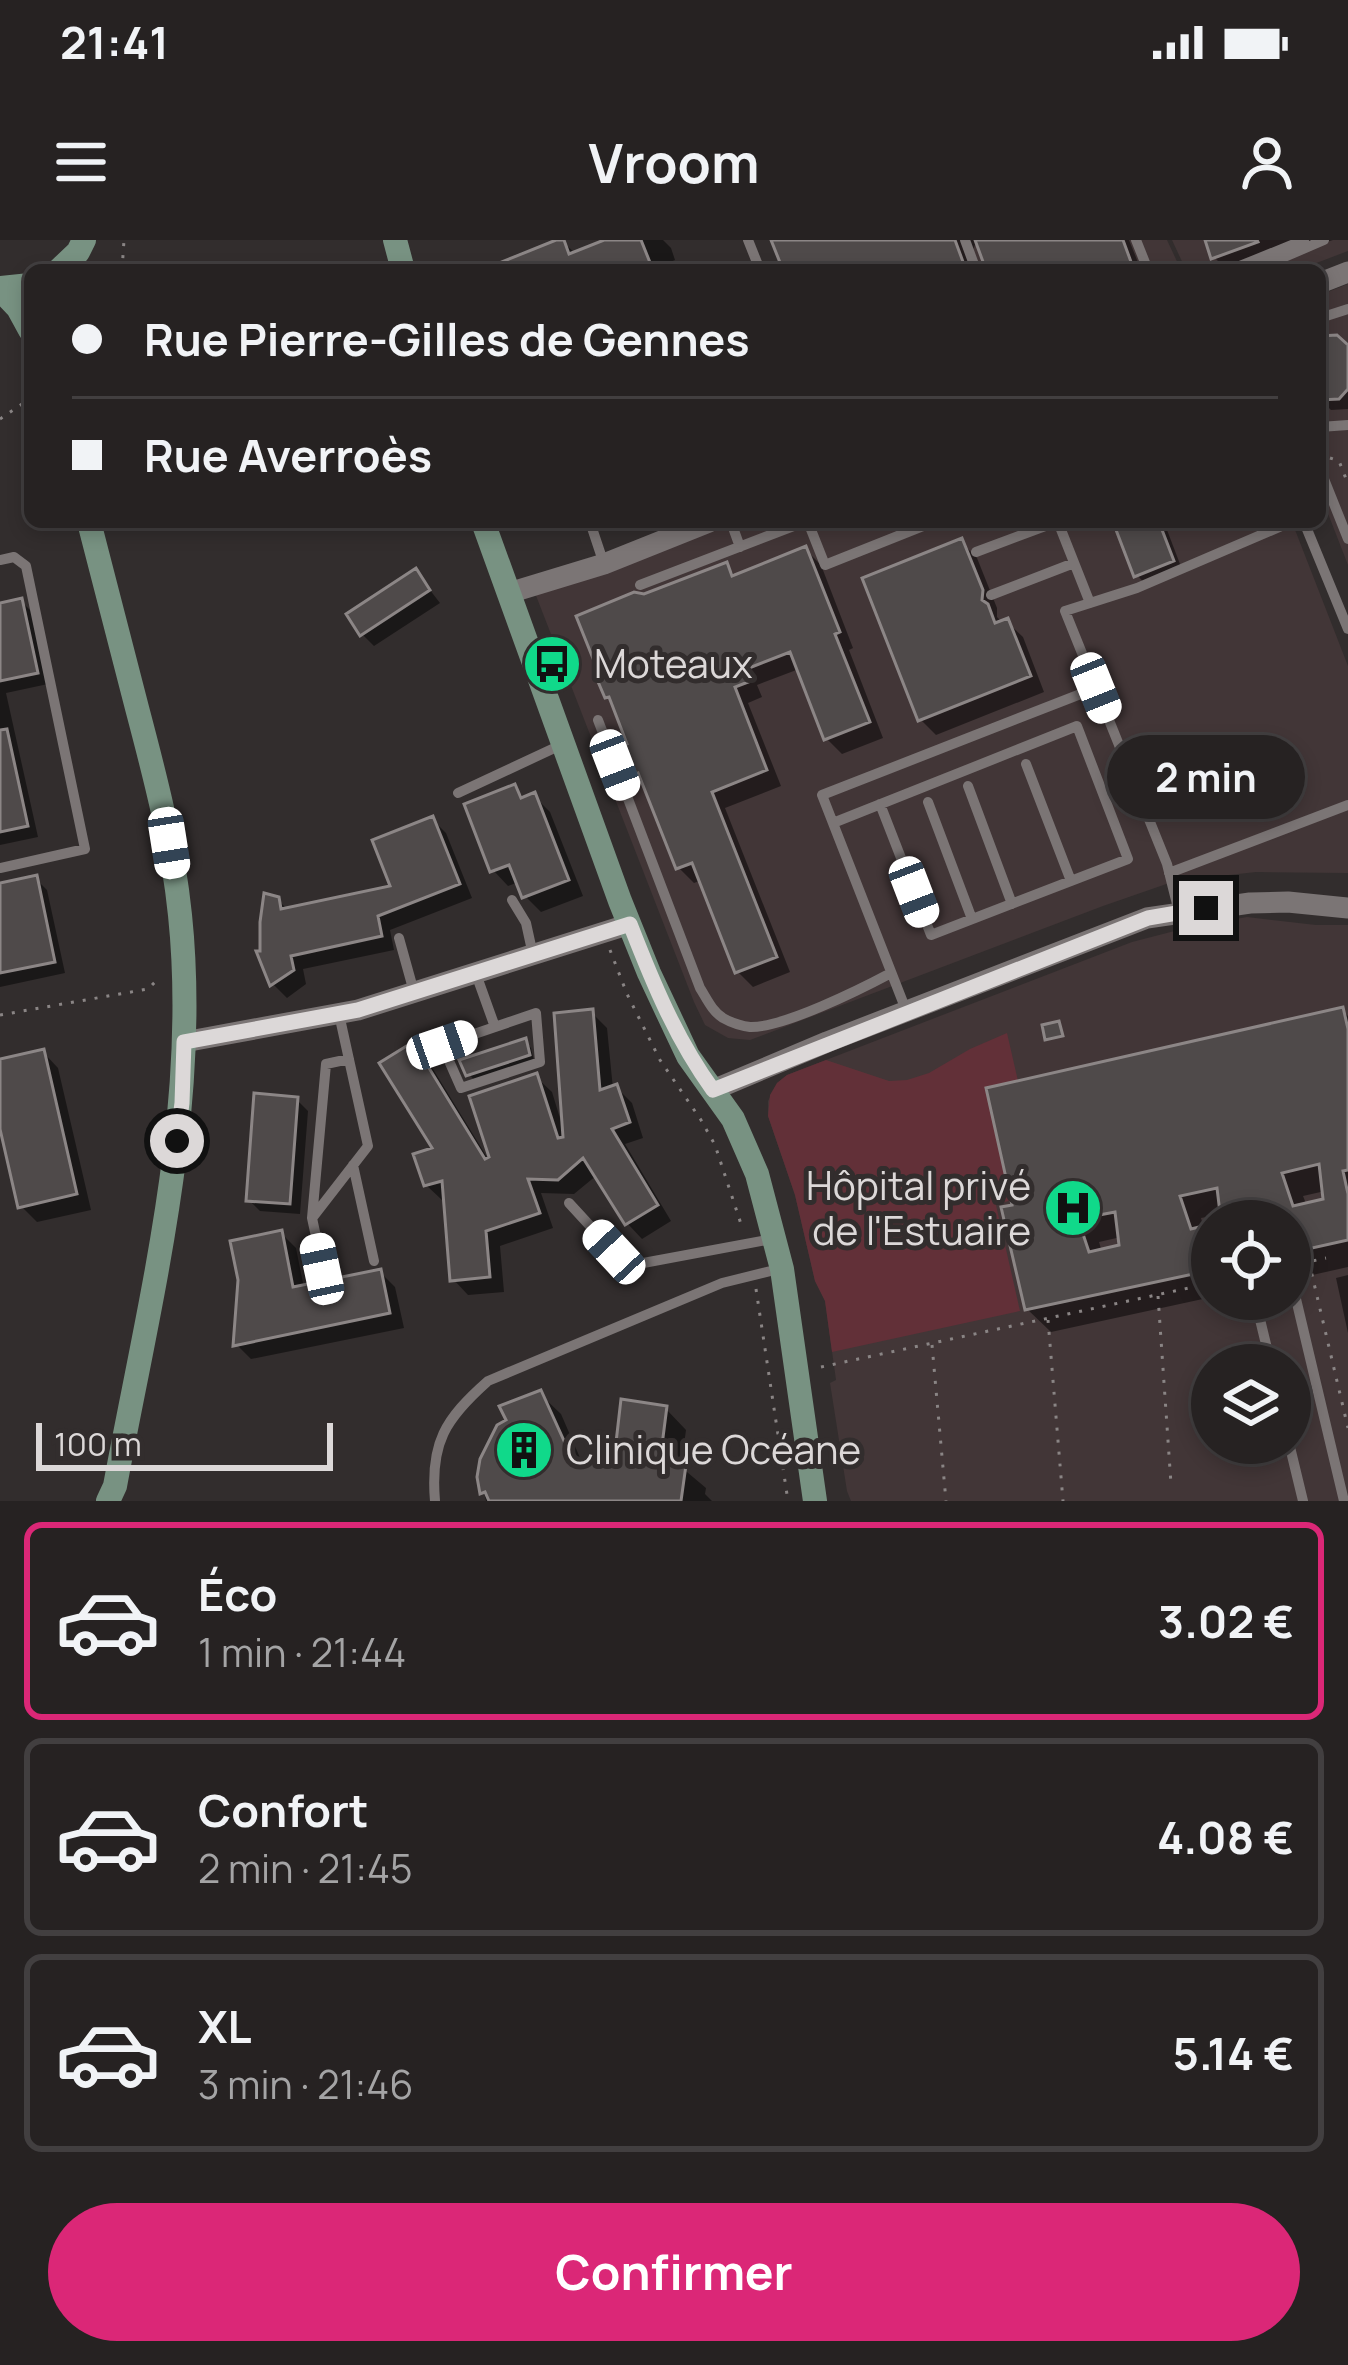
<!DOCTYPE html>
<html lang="fr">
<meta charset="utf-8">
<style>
:root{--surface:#262222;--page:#322f2f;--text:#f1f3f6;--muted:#a4a4a5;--line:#423f40;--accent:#db2777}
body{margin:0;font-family:Manrope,sans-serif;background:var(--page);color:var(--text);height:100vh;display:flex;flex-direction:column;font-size:45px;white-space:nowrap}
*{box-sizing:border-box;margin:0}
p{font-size:39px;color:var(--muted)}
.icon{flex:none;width:66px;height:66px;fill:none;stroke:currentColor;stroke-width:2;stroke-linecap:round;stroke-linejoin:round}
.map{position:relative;height:1261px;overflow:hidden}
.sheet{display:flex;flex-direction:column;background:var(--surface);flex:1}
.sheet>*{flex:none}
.guide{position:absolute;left:24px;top:24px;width:1302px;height:264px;border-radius:18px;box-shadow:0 6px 18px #0003,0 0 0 3px var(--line);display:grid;align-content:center;height:264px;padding:0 48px;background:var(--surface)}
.fabs{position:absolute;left:1191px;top:960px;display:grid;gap:24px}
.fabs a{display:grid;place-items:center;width:120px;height:120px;border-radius:50%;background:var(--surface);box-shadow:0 6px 18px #0003,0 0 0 3px var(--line);font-size:60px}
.scale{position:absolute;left:36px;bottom:30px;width:297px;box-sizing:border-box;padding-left:12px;border:6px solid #dcd8d8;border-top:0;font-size:33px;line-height:42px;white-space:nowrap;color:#dcd8d8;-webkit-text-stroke:9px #322d2d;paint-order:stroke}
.end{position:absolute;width:54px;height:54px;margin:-27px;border:15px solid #dcd8d8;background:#111;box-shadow:0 0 0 6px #111}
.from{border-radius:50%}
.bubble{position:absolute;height:84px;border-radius:42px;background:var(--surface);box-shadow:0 6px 18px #0003,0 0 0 3px var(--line);font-size:39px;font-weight:700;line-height:84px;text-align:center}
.car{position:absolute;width:36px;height:72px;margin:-36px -18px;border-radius:15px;box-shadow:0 0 9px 3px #0007;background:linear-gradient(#fff 24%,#345 0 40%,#fff 0 76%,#345 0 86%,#fff 0)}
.guide b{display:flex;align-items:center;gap:42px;height:114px;font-size:45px}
.guide b+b{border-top:3px solid var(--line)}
.guide i{width:30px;height:30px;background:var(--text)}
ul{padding:21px 0 0;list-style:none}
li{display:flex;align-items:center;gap:36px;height:198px;margin:0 24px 18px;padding:0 24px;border:6px solid var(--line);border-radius:18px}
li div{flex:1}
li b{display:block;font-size:45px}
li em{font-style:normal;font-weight:700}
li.on{border-color:var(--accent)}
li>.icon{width:108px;height:108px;stroke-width:1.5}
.action{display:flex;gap:24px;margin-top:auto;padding:24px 48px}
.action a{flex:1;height:138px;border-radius:72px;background:var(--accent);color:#fff;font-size:48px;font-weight:700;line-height:138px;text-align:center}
.status{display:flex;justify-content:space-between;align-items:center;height:84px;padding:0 60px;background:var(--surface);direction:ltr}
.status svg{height:33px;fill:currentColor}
header{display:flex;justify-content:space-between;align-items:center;height:156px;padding:0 48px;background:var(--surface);font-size:54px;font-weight:700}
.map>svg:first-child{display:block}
.built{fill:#423637;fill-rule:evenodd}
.green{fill:#623038}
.shadow{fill:#0007;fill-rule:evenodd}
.building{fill:#4f4a4a;stroke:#8c8686;stroke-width:3;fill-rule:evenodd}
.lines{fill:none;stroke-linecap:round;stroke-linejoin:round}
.path{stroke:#8a8585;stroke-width:3;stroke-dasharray:3 9;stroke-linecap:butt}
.lane{stroke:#7b7575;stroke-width:10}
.street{stroke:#7b7575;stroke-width:21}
.secondary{stroke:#789282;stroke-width:24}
.route{stroke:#dcd8d8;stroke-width:15}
.labels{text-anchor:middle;stroke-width:10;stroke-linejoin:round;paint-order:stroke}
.poi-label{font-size:39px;fill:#dcd8d8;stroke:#322d2d;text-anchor:start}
</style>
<div class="status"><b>21:41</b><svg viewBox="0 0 49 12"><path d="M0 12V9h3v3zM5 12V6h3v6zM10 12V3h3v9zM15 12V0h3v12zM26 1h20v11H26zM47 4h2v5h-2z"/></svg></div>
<header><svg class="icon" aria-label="menu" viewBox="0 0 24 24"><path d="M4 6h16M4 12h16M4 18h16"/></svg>Vroom<svg class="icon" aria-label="person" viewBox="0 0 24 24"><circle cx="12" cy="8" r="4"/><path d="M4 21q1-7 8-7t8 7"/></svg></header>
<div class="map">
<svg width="1348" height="1261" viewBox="0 0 1348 1261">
<rect width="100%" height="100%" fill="#322d2d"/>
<path class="built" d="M956,0H1167L1181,30H968Z
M1172,0H1348V11L1298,30H1186Z
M1348,44V325L1320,253V55Z
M698,282H1292L1348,426V633L1256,632L1175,641L1103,666L750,800L728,798L705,785L694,762L535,353Z
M1247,677L1316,685H1348V1261H851L847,1251L830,1143L836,1140L825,1061L815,1041L795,955L768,876V861L777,843L787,835L1132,702L1190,687ZM1212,981H1290V1059H1212ZM1212,1125H1290V1203H1212Z"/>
<path class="green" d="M1007,793L1018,841L986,848L1011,960L996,965L1020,1071L832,1112L825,1061L815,1041L795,955L768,876L770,855L777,843L787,835L826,820L889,841L907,840L929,833L970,809Z"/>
<path class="shadow" d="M613,0H663L671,8L675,20L659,27L660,30H487L562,1L576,14Z
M775,0H1129L1141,30H988L980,5H975L969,19L973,30H787Z
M1208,0H1333L1237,30H1227L1214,17Z
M1320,99L1348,109V169L1331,170L1320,159Z
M1116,282H1164L1183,332L1147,346L1137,335Z
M961,302L977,318L997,368V377L1003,383L1007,382L1023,397L1044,452L936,495L920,479Z
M806,310L821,325L853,408L849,410L883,498L842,514L827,499L799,429L757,445L762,457L748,463L781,546L725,568L790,732L753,747L738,732L702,640L694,643L679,628L646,544L635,533L631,506L615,464L607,457L644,357L726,326L737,337Z
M416,332L440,363L374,406L362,394Z
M21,361L33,373L48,444L6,453L38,597L0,605V366Z
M514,548L526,559L534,556L550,572L583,656L541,672L525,656L519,642L508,646L493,630Z
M432,579L446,593L472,658L390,690L394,710L303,729L306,744L287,758L273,744L278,660L289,671L394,648Z
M36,639L47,650L65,733L0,747V646Z
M1342,770L1348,776V1027L1290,1040V981H1224L1223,974L1201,978L1204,989L1212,987V1057L1051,1092L1027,1069L1005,969ZM1325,951L1326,961L1307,966L1303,956ZM1121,997L1122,1007L1102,1012L1099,1002Z
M592,773L607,788L613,849L617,848L632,863L643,898L625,904L671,981L642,999L627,983L597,935L574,954L541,953L553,988L500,1006L504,1052L468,1055L453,1039L447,959L442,960L426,945L436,910L413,806L428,821L493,927L536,837L552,852L563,888Z
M525,801L531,808L534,821L475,841L469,834Z
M43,812L58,828L91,970L37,982L21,966L0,876V822Z
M297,860L308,871L300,974L260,971L249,960Z
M281,993L296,1008L304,1048L380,1032L395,1047L404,1088L251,1119L236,1104L241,1040Z
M1348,1035V1093L1336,1038Z
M540,1154L561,1174L584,1227L617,1223L666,1169L686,1190L681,1227L706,1248L705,1254L712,1261H486L480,1233Z"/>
<path class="building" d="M556,0H564L569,14L604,0H641L653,30H482Z
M771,0H955L966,30H783Z
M975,0H1123L1134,30H986Z
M1205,0H1257L1258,2L1211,19Z
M1337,95L1348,105V149L1339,159L1320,160V96Z
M1113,282H1159L1174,321L1134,337Z
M962,298L983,350L982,360L988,364L995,383L1008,378L1031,436L918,481L862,338Z
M806,306L840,392L835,394L870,482L824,500L790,412L744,430L748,442L735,447L767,530L712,552L777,717L735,733L692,623L676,629L638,533L633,535L622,506L627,504L609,457L605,458L596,437L600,436L576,376L634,352L644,354L727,322L732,336Z
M416,328L430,350L360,396L346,374Z
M22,358L38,433L0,441V363Z
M7,489L28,586L0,592V490Z
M515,544L521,558L535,552L569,640L522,658L509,625L490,632L464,564Z
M433,576L460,644L378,676L382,696L291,716L294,730L270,746L256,711H260V682L264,653L279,657L281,669L390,646L372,600Z
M37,635L55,722L0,733V643Z
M1343,767L1348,789V930L1343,931L1348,954V1000L1290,1013V981H1221L1217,948L1180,956L1191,989L1212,984V1030L1025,1070L1001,967L1012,965L986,848ZM1319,924L1323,959L1293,966L1282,933ZM1115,972L1119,1005L1089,1012L1078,979Z
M593,769L600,850L617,844L630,882L612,889L658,965L625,985L583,918L558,940L528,939L540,973L486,991L490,1037L450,1041L442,941L424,946L413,914L432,908L379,823L413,802L485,919L489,917L469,856L537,833L558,898L563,897L554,773Z
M1059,781L1063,796L1045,800L1042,785Z
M526,798L530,815L466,836L459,820Z
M44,809L77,954L18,968L0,889V819Z
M254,853L298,857L290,964L246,961Z
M282,990L293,1047L381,1029L390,1073L233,1106L238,1040L230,1001Z
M541,1150L575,1225L614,1220L621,1159L667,1166L660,1221L686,1225L681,1261H489L485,1252L480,1254L477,1237L480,1219L497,1185L506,1180L499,1166Z"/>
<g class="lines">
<path class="path" d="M122,30L124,0
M0,179L28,160
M1330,218L1339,221L1348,244
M610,710L627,754L660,820L701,880L715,905L742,987
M0,775L148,749L159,738
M1309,1022L1348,1188
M1290,1026L1326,1018
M756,1049L788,1261
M1158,1056L1171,1244
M1048,1080L1063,1261
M932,1105L946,1261
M821,1127L1212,1043
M1290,1152L1300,1150"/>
<path class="lane" d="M748,0L760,30
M965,0L976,30
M1136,0L1148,30
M1230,30L1304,0
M1254,30L1324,0
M1320,78L1348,69
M1320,187L1348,185
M1320,229L1348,299
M590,282L604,324
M731,282L740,307
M808,282L825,325L933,282
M1058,282L1090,363
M1304,282L1348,389
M976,312L1056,282
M0,320L14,317L26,326L85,609L0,628
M640,345L804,282
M991,355L1074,323
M598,480L700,748C707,759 712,771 723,778C730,782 742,786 750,787C783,788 861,749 891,733
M1026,524L1071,641
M968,546L1012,664
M458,553L563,504
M928,562L972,679
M833,583L1077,486L1128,619L931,695L880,564
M1169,633L1348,565
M512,660L526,683L533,715
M1179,672L1167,624L1065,371L1137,348L1291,282
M399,698L414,752
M476,734L495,787
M906,770L822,555L1096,448
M536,773L540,822L461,848L442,805Z
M353,925L374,1021
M569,963L614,1012L638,1024L772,999
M313,977L368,906L339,774
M323,1029L312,978L326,824L349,819
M1271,1125L1257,1067L1296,1059L1344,1261
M1289,1203L1303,1261
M435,1261C430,1203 445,1179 488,1141L722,1043L779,1029"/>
<path class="street" d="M1320,43L1348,32
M509,353L604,324L709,282
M184,802L358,770L630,684
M713,850L827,802L1147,678L1250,663L1288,662L1348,668"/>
<path class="secondary" d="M395,0L403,30
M59,30L78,12L84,0
M0,48L30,45
M0,49L18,68L30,90
M89,282C105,344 121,406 137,468C155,536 173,605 180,675C200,867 150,1058 115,1246L108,1261
M483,282L620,661L649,733L688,816L733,879L757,934L782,1029L815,1261"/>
</g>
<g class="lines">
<path class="route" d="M177,901L182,863L184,802L358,770L630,684C653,743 676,799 713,850L1148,678L1206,668"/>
</g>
<defs>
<g id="bus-disc" transform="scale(3)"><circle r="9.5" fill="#10d98a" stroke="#322d2d"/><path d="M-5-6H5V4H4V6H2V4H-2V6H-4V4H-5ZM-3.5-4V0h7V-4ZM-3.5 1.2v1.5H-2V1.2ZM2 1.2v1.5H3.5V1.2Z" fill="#111"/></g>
<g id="hospital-disc" transform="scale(3)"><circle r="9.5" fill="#10d98a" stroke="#322d2d"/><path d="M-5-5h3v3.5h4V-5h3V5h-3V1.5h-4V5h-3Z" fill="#111"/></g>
<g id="building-disc" transform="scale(3)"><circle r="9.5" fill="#10d98a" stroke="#322d2d"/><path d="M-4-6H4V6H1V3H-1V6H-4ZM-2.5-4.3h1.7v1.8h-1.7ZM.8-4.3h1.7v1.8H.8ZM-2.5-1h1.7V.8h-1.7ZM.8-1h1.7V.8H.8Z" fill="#111"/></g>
</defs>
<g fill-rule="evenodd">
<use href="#bus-disc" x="552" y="424"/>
<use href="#hospital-disc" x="1073" y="968"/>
<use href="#building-disc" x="524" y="1210"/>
</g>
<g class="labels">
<g class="poi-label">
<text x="594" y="438">Moteaux</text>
<text x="1031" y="960" text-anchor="end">Hôpital privé<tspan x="1031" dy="45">de l'Estuaire</tspan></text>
<text x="566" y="1224">Clinique Océane</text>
</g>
</g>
</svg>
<div class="fabs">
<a><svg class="icon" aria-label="locate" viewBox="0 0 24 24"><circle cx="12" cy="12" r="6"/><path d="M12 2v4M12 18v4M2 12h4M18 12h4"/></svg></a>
<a><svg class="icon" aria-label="layers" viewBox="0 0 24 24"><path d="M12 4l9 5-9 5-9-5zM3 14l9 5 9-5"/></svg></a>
</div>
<div class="scale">100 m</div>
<i class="end from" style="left:177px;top:901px"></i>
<i class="end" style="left:1206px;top:668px"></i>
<div class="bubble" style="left:1107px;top:495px;width:198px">2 min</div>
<i class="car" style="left:1096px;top:448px;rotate:158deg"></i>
<i class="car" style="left:615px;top:525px;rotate:159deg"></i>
<i class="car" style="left:169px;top:603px;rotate:171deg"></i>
<i class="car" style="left:914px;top:652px;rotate:159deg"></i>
<i class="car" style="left:442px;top:805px;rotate:71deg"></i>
<i class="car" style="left:614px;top:1012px;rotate:317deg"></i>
<i class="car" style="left:322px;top:1029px;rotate:348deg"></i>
<div class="guide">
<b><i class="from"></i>Rue Pierre-Gilles de Gennes</b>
<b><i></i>Rue Averroès</b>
</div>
</div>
<section class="sheet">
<ul>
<li class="on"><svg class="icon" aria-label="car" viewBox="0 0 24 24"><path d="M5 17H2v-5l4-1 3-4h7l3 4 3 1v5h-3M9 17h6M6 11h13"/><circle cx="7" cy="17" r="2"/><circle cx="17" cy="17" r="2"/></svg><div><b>Éco</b><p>1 min · 21:44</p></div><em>3.02 €</em></li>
<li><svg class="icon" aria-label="car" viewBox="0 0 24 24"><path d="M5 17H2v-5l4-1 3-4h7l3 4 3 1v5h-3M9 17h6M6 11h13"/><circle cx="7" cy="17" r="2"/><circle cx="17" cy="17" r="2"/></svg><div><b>Confort</b><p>2 min · 21:45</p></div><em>4.08 €</em></li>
<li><svg class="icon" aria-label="car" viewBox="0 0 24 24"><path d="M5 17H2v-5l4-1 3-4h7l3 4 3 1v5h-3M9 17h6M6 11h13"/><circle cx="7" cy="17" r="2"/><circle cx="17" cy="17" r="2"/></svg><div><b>XL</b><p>3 min · 21:46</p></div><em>5.14 €</em></li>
</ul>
<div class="action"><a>Confirmer</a></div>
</section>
